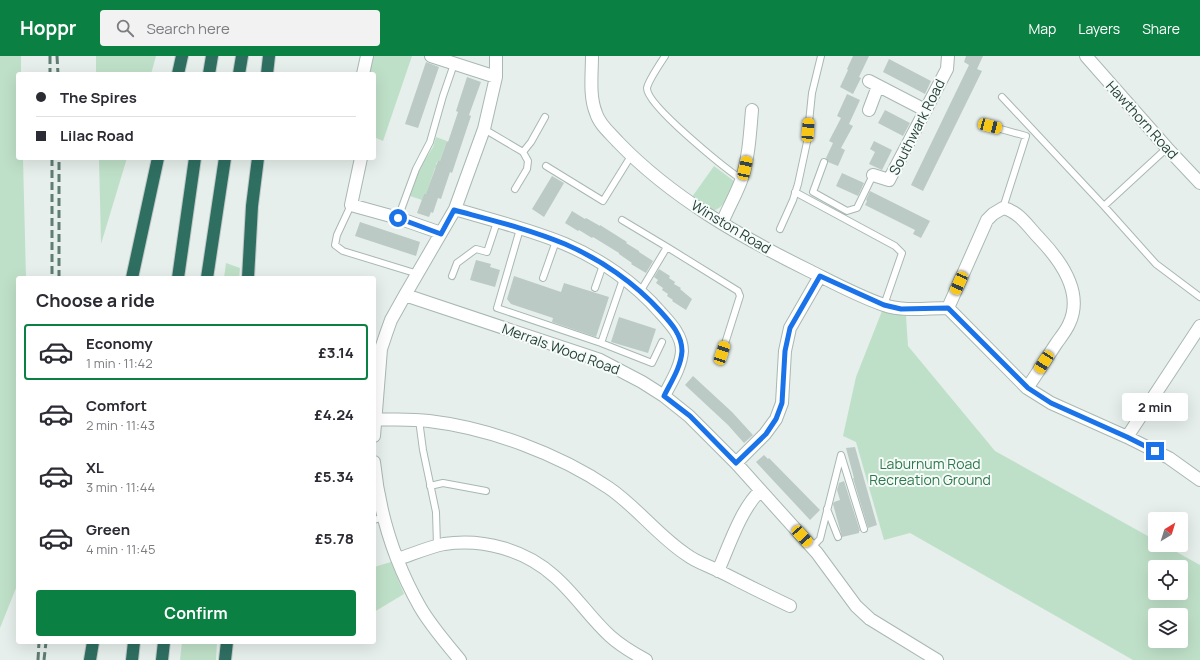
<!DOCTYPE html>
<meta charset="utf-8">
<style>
:root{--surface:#fff;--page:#f2f2f3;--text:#2b2b33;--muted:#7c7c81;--line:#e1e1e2;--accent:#0b8043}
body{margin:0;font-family:Manrope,sans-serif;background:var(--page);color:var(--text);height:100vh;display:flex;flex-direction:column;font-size:15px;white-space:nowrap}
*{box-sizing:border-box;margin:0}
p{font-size:13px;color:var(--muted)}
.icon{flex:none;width:22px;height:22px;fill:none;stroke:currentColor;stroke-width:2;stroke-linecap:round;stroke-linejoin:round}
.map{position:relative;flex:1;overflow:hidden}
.sheet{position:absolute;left:16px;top:220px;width:360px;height:368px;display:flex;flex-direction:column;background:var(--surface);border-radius:4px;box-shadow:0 4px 16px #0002}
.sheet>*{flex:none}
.hud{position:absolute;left:16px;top:16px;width:360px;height:88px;border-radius:4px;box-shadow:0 4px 16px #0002;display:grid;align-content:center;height:88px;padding:0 20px;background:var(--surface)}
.needle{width:26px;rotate:38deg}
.tools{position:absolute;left:1148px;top:456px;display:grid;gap:8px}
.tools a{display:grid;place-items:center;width:40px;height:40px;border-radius:4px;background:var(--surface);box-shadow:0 4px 16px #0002;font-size:20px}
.end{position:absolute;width:18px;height:18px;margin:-9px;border:5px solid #1a73e8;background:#fff;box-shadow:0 0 0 2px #fff}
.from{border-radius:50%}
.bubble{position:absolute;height:28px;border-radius:4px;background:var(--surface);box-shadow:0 4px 16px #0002;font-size:13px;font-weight:700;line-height:28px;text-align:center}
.car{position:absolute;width:12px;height:24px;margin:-12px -6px;border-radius:5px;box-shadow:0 0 3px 1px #0007;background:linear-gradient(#f5c518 24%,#345 0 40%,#f5c518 0 76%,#345 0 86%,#f5c518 0)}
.hud b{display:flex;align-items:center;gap:14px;height:38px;font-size:15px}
.hud b+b{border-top:1px solid var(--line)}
.hud i{width:10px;height:10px;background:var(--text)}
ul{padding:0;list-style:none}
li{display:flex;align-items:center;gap:12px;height:56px;margin:0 8px 6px;padding:0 12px;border:2px solid transparent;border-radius:4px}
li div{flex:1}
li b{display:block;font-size:15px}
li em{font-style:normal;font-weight:700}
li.selected{border-color:var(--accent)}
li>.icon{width:36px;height:36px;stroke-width:1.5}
h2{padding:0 20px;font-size:18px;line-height:48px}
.action{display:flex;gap:8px;margin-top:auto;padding:8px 20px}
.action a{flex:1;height:46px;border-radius:4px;background:var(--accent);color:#fff;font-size:16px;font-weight:700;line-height:46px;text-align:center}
header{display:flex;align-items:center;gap:24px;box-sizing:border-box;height:56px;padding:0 20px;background:var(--accent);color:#fff}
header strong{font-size:19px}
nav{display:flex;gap:22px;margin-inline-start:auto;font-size:14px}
.search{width:280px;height:36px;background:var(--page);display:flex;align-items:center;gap:10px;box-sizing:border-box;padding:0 14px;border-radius:4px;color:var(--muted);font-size:15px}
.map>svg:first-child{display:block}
.green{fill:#bfe0c8;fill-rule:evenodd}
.building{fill:#bbcac4}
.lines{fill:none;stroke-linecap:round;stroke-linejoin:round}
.service-casing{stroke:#a8b8b2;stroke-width:8}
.minor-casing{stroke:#a8b8b2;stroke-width:14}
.motorway-casing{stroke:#c2cac8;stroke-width:14}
.service{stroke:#fff;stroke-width:6}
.minor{stroke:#fff;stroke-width:12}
.motorway{stroke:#2f6f62;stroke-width:12}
.rail{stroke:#5f7d75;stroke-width:3;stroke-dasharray:8 4;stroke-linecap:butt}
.route{stroke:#1a73e8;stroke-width:5}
.labels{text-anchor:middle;stroke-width:4;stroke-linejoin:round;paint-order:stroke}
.street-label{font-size:14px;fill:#24423a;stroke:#f7fbf9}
.park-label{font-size:14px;fill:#2d7a4b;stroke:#f7fbf9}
</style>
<header>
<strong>Hoppr</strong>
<div class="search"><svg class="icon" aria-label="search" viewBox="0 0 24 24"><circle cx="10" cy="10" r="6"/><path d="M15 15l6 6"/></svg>Search here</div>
<nav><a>Map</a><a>Layers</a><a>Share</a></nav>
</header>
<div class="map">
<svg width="1200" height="604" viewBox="0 0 1200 604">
<rect width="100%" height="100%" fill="#e6efeb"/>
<path class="green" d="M0,0H21V18H18V102H23L26,222H18V527L0,572Z
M96,0H156L151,18H96Z
M372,0H412L383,85L374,81V18H368Z
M436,81L447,85L440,105H438L436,108L439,110L435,112L426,139L424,138L422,144L410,140L421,110L433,91Z
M99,102H127L101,188Z
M714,110L734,125C729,136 726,151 713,155L706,152L692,141Z
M226,207L240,212L239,222H224Z
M882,255L906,260L908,290L995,395L1155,484V489H1164L1200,509V604H1133L910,477L884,484L856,386L843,380L856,321ZM1155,511H1181V537H1155ZM1155,559H1181V585H1155Z
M391,506L404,538L374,556V511Z
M182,586H217L216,604H180Z"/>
<path class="building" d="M853,0H869L859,21L861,22L853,38L840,31L848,14L847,13Z
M966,0H983L977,13L982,15L923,135L911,129L969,9L964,6Z
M889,3L931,25L925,38L883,16Z
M426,6L439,11L418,72L405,68Z
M467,21L481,26L469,59L471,60L452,117L450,116L441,143L438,142L433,157L431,156L429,161L417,157L424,138H426L438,105H440L447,85L448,86L458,56L456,55Z
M847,38L860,44L849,68L853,70L841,92L845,94L838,110L828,106L826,102L833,87L829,85L841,62L837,60Z
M885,54L910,67L903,80L878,67Z
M874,85L892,94L882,114L869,108L875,96L870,93Z
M842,117L864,127L858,140L836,130Z
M552,120L564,127L544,161L532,153Z
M870,135L930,165L921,182L913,178L915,174L865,149L867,145L866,144Z
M572,155L585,163L586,162L600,170V169L627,186L626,187L639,195V196L653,205L646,217L631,208L632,207L619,198V197L593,181L592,182L579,174L578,175L565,167Z
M360,166L420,186L416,200L355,180Z
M476,204L491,208L490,211L500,214L495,231L470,224Z
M659,213L670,220L669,222L675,226L674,228L681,232L680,233L692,243L686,254L672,245L673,244L667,240L668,238L662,234L663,232L656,227L658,224L654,221Z
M514,220L561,236L564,227L609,241L596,281L552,266L553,262L511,248L507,243Z
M619,261L656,273L648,297L611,286Z
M693,320L732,356L753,379L744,387L728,369L685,329Z
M855,391L877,469L868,472L853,422H854L846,392Z
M764,399L768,403L769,402L820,454L810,464L756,406Z
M844,425L860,475H859V477L842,481L833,448L834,446L840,444L837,434L839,427Z"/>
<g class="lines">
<g class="service-casing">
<path id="service" d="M665,0C661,6 648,26 647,32C646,49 725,112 741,123
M1002,41L1104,150L1167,92
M990,70L1026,80L1003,152
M484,73L523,96L528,105L527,113L515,133
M523,96L531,86L545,61
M824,106L813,136L847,155L857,152L873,119
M546,110L603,145L631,100
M795,136L882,183L895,190L902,197L884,249
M351,149L337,179L335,189L343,195L418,218
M1104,150L1156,208L1200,241
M398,162L416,113L430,86L443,40L454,8
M622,164L667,191L640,236
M520,173L497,252L601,287L623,223
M780,173L793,144L798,128L807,86L812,37L821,0
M667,191L738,235L740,240L722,297
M452,220L457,207L476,193L487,196L497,166
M543,222L556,185
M595,232L603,209
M601,287L652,307L662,286
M419,364L423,394L436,456L437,490
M430,430L443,427L486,435
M827,453L838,481
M374,464L384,461
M812,491L820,483L841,399L864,473"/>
</g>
<g class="minor-casing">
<path id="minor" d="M431,0L496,21
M592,0C592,18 589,40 596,57C599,68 610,77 618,86C672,142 741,181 810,215C834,227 860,241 884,249C905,256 927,252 948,252
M1086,0L1167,92L1200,127
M363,18L367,0
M869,25L925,54
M869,54L878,30
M361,102L351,149L398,162L441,177
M873,119L889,124L947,13L948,0
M455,153C491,164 529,173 565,188C600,203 635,227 660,256C670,267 682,279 682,295C681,311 671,326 664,340
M722,167C728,152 737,137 742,122C749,100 750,77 752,54
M405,239L600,304L642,326L664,340L689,360L736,407L817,497L856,550L870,563L937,604
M948,252L987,164L993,158L1003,152C1019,155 1029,172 1040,183C1060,204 1084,237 1069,268C1066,275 1060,282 1056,288C1046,303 1037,318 1027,332
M948,252L1027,332L1051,347L1127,381L1169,402L1200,424
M374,363C392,364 411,363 429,365C489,372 559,398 609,432C638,452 658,480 687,499C696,506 709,510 719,515C743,527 766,539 790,550
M374,380L381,293L386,278L391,264L405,239L455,153L484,73L496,21V0
M1127,381L1200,270
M374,406C379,456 395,507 420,551C431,570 446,587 460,604
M736,407L765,378L776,363L782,347L785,295L790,272L820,220
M398,503C413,498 429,491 444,488C483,482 525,494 554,520C575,538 590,562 610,580C621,590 633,597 646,604
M718,515C729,490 741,453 760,435"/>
</g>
<g class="motorway-casing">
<path id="motorway" d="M178,18L182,0
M209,18L212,0
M239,18L242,0
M267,18L269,0
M132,222L158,102
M178,222L195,102
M207,222L225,102
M248,222L252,150L258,102
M90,604L93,586
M132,604L134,586
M162,604L164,586
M225,604L227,586"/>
</g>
<use href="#service" class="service"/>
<use href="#minor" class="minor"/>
<use href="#motorway" class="motorway"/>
<path class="rail" d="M50,0V18
M57,0L58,18
M52,102V222
M59,222V102
M38,604L39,586
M44,604L46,586"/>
</g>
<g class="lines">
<path class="route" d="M398,162L441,178L454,154C491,164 529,173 565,188C600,203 635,227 661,256C671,267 682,279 682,295C681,311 671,326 664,340L690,360L736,407L766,378L776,363L782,347L785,295L790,272L820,220L884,249L901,253L948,252L1028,332L1051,347L1127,381L1155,395"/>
</g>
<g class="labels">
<g class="street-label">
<text transform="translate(1142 64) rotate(48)" y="5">Hawthorn Road</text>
<text transform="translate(917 71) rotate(-63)" y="5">Southwark Road</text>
<text transform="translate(731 171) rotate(31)" y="5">Winston Road</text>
<text transform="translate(561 293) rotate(20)" y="5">Merrals Wood Road</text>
</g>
<g class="park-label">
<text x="930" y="413">Laburnum Road<tspan x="930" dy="16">Recreation Ground</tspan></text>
</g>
</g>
</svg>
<div class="tools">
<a><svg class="needle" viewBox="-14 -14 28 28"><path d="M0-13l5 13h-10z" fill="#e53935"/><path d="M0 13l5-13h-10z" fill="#7c7c81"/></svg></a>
<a><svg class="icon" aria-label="locate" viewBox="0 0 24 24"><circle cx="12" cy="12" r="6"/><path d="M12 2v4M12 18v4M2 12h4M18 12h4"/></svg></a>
<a><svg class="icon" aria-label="layers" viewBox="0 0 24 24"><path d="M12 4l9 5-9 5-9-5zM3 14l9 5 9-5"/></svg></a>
</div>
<i class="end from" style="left:398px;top:162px"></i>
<i class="end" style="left:1155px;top:395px"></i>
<div class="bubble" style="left:1122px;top:337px;width:66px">2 min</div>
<i class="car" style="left:990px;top:70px;rotate:105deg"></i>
<i class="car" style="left:808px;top:74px;rotate:4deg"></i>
<i class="car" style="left:745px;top:112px;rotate:12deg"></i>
<i class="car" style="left:959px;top:227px;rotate:204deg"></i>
<i class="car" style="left:722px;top:297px;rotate:18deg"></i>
<i class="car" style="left:1044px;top:306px;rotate:213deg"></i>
<i class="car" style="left:802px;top:480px;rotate:138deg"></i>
<div class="hud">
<b><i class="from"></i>The Spires</b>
<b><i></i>Lilac Road</b>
</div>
<section class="sheet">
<h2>Choose a ride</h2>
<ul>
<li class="selected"><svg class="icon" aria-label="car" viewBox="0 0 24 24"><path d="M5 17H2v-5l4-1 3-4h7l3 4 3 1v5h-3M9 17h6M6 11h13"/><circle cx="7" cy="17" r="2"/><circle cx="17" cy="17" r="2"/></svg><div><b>Economy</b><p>1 min · 11:42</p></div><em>£3.14</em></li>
<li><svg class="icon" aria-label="car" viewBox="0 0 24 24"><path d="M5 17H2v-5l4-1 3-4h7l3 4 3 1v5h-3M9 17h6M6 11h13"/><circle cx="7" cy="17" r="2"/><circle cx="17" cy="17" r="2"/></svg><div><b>Comfort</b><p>2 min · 11:43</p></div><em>£4.24</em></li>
<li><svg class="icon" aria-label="car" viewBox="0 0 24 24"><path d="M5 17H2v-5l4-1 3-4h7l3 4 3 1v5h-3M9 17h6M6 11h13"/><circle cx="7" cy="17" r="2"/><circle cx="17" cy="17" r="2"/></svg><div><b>XL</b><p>3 min · 11:44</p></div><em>£5.34</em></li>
<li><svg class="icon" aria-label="car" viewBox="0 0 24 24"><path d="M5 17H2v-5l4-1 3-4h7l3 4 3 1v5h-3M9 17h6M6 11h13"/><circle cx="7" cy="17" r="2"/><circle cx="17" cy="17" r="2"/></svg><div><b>Green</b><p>4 min · 11:45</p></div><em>£5.78</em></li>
</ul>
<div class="action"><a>Confirm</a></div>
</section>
</div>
